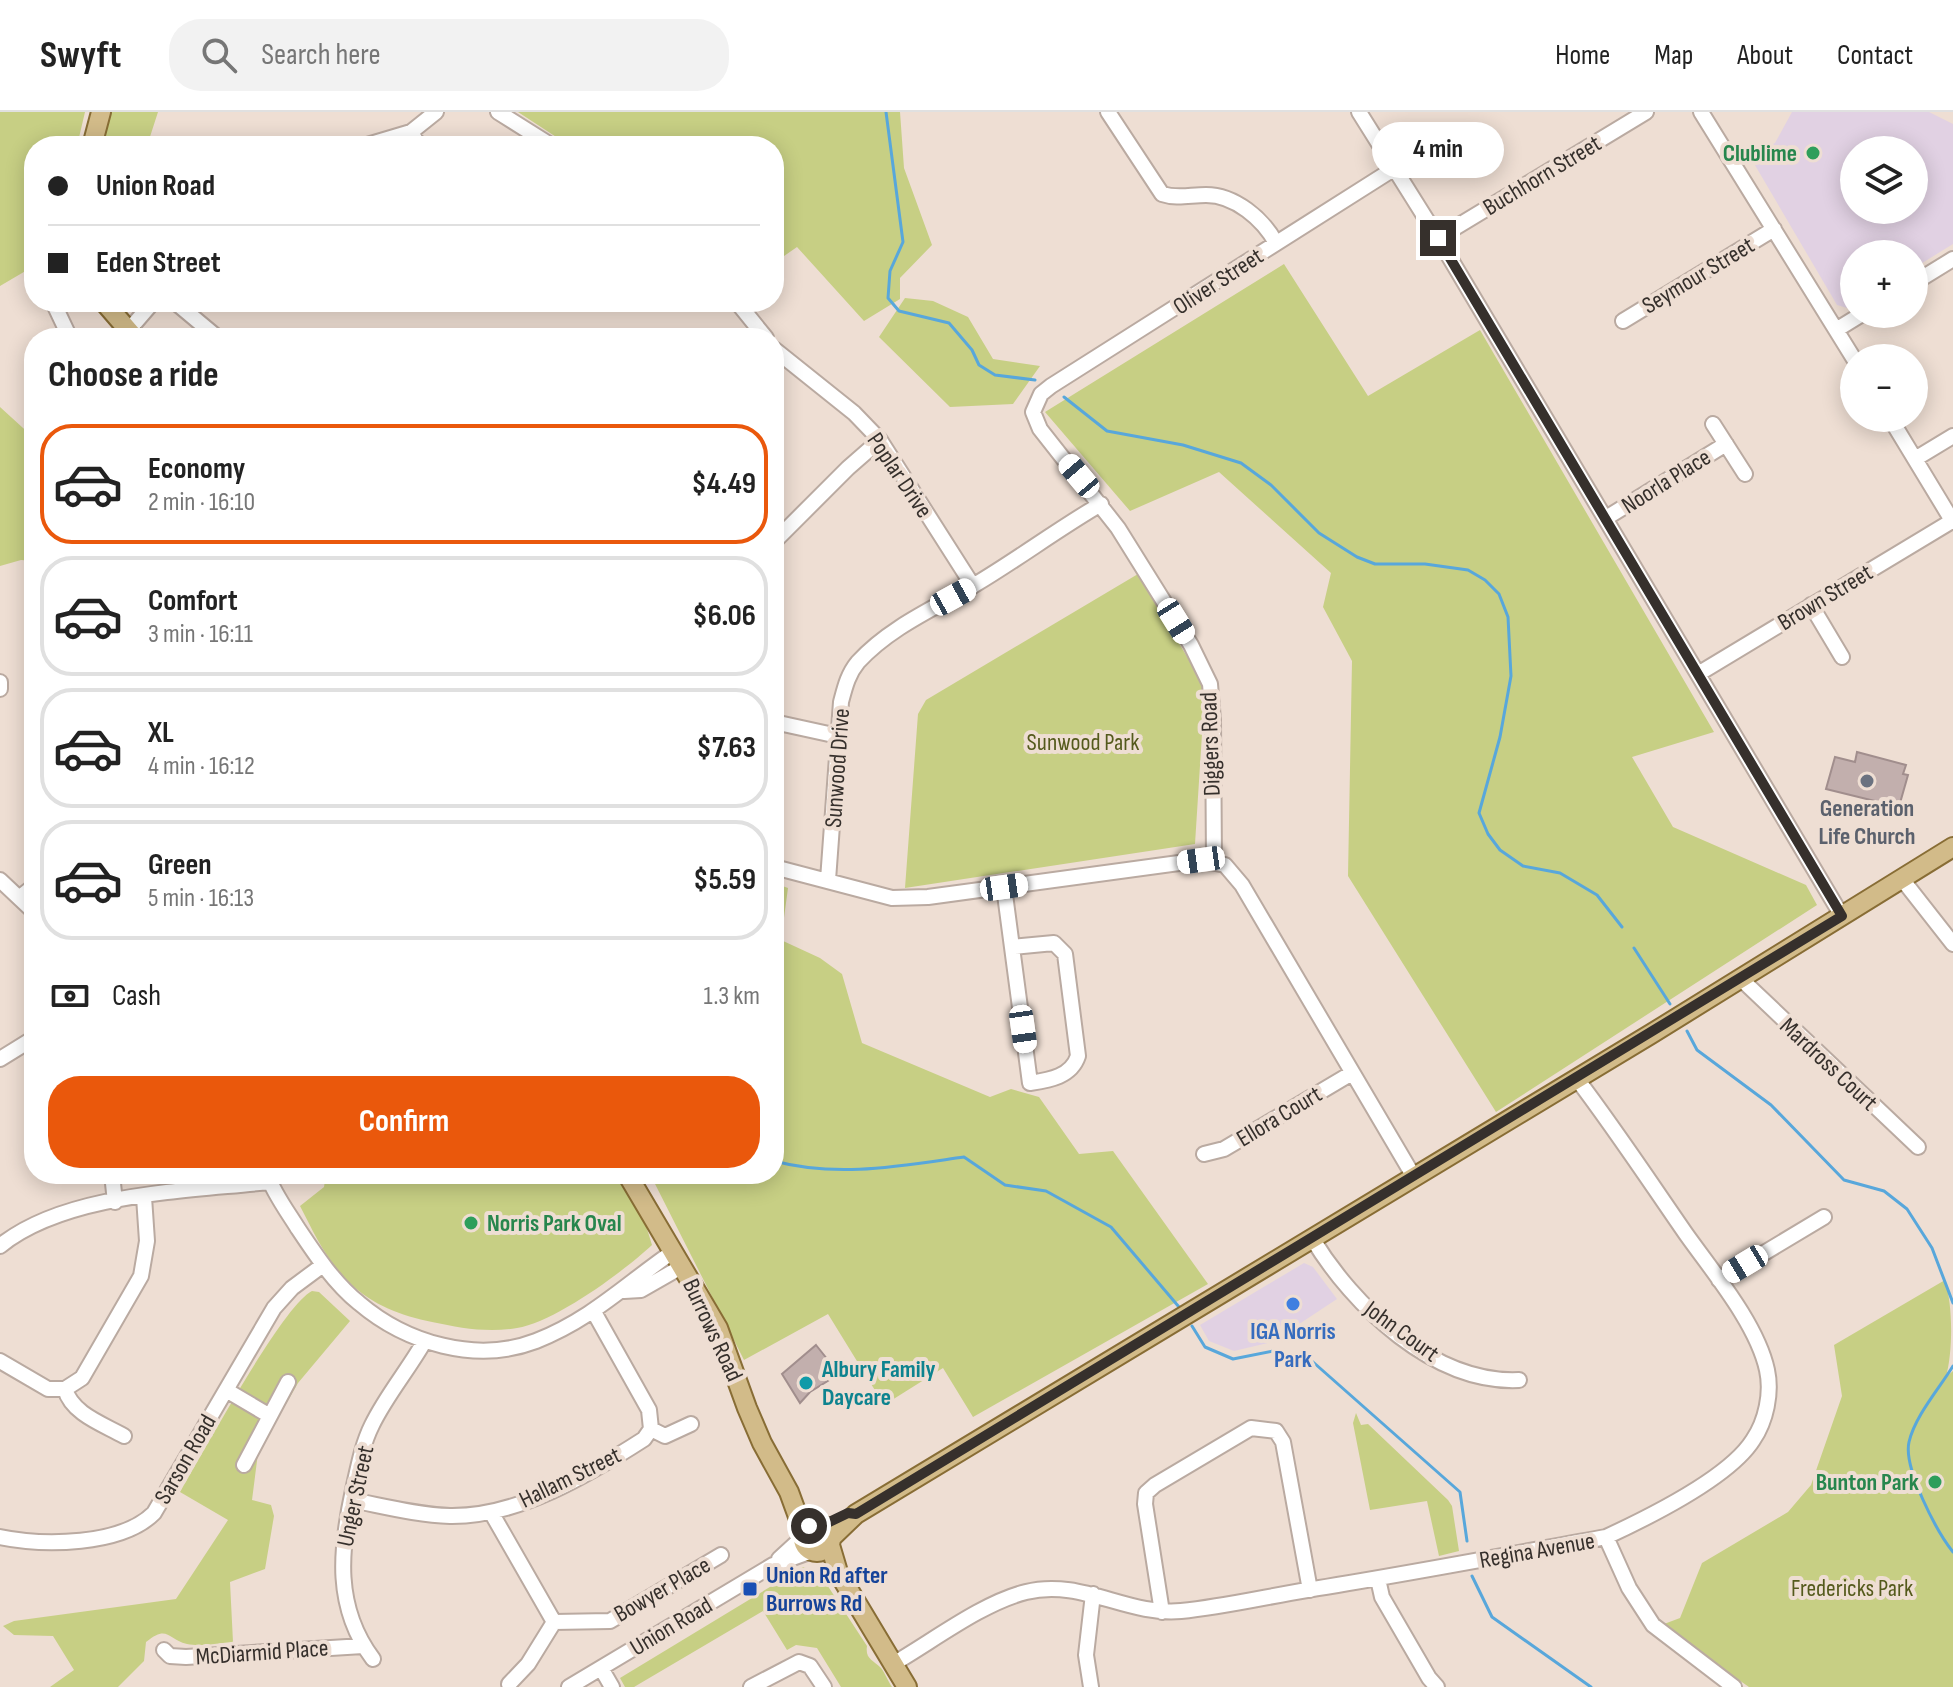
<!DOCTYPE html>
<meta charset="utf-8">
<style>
:root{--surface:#fff;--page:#f2f2f2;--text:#222;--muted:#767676;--line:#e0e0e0;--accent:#ea580c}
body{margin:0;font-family:"Sofia Sans Condensed",sans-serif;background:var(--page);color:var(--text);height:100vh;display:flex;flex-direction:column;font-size:30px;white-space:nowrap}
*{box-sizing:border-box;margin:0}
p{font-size:26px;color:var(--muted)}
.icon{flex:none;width:44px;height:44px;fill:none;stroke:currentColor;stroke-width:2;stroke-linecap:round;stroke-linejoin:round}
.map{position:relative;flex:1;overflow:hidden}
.drawer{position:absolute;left:24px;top:216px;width:760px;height:856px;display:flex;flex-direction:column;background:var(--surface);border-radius:32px;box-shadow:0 4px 20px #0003}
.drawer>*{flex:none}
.hud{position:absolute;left:24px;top:24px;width:760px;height:176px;border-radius:32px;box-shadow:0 4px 20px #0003;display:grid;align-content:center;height:176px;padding:0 24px;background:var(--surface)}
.fabs{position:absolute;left:1840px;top:24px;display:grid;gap:16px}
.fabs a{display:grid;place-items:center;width:88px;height:88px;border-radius:50%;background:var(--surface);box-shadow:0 4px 20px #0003;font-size:40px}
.end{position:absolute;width:36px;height:36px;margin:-18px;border:10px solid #36302c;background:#fff;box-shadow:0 0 0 4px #fff}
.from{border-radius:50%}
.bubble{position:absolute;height:56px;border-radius:28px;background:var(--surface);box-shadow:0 4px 20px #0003;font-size:26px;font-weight:700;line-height:56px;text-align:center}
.car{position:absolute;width:24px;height:48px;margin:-24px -12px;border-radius:10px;box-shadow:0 0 6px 2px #0007;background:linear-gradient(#fff 24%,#345 0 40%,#fff 0 76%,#345 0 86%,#fff 0)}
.hud b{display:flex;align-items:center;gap:28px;height:76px;font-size:30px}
.hud b+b{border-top:2px solid var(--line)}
.hud i{width:20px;height:20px;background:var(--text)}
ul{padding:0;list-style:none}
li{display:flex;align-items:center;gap:24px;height:120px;margin:0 16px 12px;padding:0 8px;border:4px solid var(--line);border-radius:32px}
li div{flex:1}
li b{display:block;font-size:30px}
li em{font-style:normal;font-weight:700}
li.on{border-color:var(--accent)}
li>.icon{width:72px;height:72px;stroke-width:1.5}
h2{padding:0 24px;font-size:36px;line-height:96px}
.pay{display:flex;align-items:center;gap:20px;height:88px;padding:0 24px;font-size:30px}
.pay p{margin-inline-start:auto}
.cta{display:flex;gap:16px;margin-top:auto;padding:16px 24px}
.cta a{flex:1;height:92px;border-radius:32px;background:var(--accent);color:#fff;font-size:32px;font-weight:700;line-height:92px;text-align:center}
header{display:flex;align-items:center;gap:48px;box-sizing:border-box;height:112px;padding:0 40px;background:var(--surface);border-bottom:2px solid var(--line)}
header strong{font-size:38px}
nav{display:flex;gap:44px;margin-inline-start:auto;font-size:28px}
.search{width:560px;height:72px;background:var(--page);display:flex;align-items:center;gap:20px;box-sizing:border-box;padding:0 28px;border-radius:32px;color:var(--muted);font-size:30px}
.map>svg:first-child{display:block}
.commercial{fill:#e1d1e3;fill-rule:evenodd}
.green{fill:#c7cf84}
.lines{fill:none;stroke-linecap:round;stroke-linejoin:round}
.stream{stroke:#58a7db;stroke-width:3}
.building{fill:#c2afad;stroke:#a18e8d;stroke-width:2}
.minor-casing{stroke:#baaaa1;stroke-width:18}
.major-casing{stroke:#886d35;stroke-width:22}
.minor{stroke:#fff;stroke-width:14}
.major{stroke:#d2bb89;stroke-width:18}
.route{stroke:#36302c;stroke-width:10}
.leisure-dot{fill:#2e9e5b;stroke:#eeded3;stroke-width:3}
.worship-dot{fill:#6b7280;stroke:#eeded3;stroke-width:3}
.shop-dot{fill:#3f7fe0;stroke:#eeded3;stroke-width:3}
.culture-dot{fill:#0f9aa8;stroke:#eeded3;stroke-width:3}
.transit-dot{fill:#1a4fb4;stroke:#eeded3;stroke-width:3}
.labels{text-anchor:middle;stroke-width:8;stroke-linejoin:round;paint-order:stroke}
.leisure-label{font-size:24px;font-weight:bold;fill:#27864d;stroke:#eeded3;text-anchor:end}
.street-label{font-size:24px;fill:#36302c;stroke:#eeded3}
.park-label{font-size:24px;fill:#545a1c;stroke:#eeded3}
.worship-label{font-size:24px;font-weight:bold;fill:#5b616d;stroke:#eeded3}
.shop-label{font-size:24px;font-weight:bold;fill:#366cbe;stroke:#eeded3}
.culture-label{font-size:24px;font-weight:bold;fill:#0d838f;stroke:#eeded3;text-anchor:start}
.transit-label{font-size:24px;font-weight:bold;fill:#164399;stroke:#eeded3;text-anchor:start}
</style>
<header>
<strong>Swyft</strong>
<div class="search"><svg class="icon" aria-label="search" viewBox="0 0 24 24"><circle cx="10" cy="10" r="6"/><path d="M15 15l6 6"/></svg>Search here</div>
<nav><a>Home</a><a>Map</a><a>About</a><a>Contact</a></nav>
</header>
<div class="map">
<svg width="1953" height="1575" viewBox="0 0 1953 1575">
<rect width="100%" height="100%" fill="#eeded3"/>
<path class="commercial" d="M1792,0H1929L1953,12V132L1914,156V142H1854V191L1847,196L1837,193L1749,43L1775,31ZM1854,38H1914V98H1854Z
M1304,1151L1313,1155L1337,1187L1272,1230L1234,1239L1209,1229L1200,1213Z"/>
<path class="green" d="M0,0H85L77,34H34V154L0,174Z
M108,0H158L147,34H99Z
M518,0H900L904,56L932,133L900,166V187L864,209L797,135L774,151V34H570Z
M1284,152L1368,284L1480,218L1714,620L1632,645L1673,715L1806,773L1817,793L1496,1000L1348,764L1352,549L1323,495L1331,461L1219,360L1130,399L1045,300Z
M905,186L933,189L968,205L993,247L1040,254L1013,292L950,295L879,225Z
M0,295L34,326V449L21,448L0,454Z
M1138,462L1205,575L1195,732L905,776L918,602L926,588Z
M774,771L788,776L781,828L820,846L842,862L862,931L990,985L1011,977L1039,985L1079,1042L1113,1039L1208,1172L973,1305L943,1256L884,1293L828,1202L744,1248L650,1062H774Z
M326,1062H616L644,1107L652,1133C623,1160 555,1210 517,1216C487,1221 461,1216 432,1210C402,1204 372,1193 350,1171C327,1150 314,1121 300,1094L324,1075Z
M1945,1168C1953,1194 1953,1239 1946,1265L1953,1259V1575H1749L1676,1524L1664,1512L1680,1506L1702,1451L1788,1400L1811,1373L1842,1284L1834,1233Z
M312,1179L319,1180L350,1209L298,1271L258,1341L252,1388L271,1393L274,1404L265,1457L230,1470L233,1530C219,1531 201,1535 187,1532C167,1527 168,1512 146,1530L144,1549L118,1575H50L74,1558L53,1524L14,1523L3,1514L14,1509L176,1487L228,1408L180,1380C202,1343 282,1194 312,1179Z
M1356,1301L1361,1313L1368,1312L1448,1388L1452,1394L1459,1439L1439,1444L1427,1389L1370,1398L1353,1311Z
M803,1455L818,1459L867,1534C865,1547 873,1548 881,1556C885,1561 888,1569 892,1575H841L817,1536L796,1533L787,1538L763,1499L634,1575H625L620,1566Z"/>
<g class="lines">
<path class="stream" d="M886,0L903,130L890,159L888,186L899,199L949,211L972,238L979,253L995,263L1035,268
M1064,285L1107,319L1183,333L1241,351L1271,373L1319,421L1357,445L1375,452H1425L1468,458L1485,468L1499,482L1508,505L1511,564L1500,625L1479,701L1488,722L1500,738L1523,754L1560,761L1597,783L1622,815
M1634,836L1670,892
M1687,919L1697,938L1771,993L1844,1068L1884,1079L1907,1097L1932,1136L1953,1191
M774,1049C837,1066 900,1054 964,1045L1005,1073L1046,1079L1111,1115L1179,1195
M1192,1214L1205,1235L1233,1247L1273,1239L1313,1250L1460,1380L1467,1429
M1953,1254C1939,1277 1915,1304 1909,1330C1903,1356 1937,1420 1953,1440
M1472,1464L1492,1505L1591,1575"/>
</g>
<path class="building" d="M1857,640L1906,653L1903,662L1908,663L1900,691L1888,688L1887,692L1826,677L1835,645L1855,650Z
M816,1233L839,1262L810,1280L800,1291L782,1262Z"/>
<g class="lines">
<g class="minor-casing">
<path id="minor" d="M498,0L552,34
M1108,0L1162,82C1177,87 1190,83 1206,83C1235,83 1263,107 1276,131
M1359,0L1438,126L1842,804
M1701,0L1854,247
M411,20L419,34
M364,34L411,20L436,0
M1438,126L1646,0
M1914,171L1953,147
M53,190L70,226
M175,190L218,226
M737,190L766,226
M1623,209L1774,117
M1836,218L1862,202
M128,219L153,190
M774,237L854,301L880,328L973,474
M1890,306L1953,410
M1713,312L1745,362
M1915,347L1953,324
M1606,406L1726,332
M774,430L848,356L880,328
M1811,493L1842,545
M1698,562L1952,409
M0,570V577
M774,610L838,624
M1214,750L1213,608L1210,572L1191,533L1118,416L1040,317L1033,300L1041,282L1051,274L1395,56
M774,755L892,786L928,785L1201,748L1225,753L1242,773L1414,1065
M1902,767L1953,832
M0,768L34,800
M828,768L841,590C845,575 848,562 858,550C890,515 935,496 976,472C1018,447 1058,417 1101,392
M1004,775L1030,971C1049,968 1071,965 1078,944L1065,842L1054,831L1012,835
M19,786L34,774
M1741,867L1918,1035
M0,947L34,926
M1204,1042L1224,1037L1352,961
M112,1062L115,1090
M267,1062C273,1080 287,1099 297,1115C315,1142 334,1171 359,1191C406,1231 476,1252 536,1229C592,1207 627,1171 674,1139
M1312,1126C1353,1194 1434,1272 1519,1268
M0,1134C65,1081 188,1079 269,1070
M1719,1168L1824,1105
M624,1179L641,1178L683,1154
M0,1249L48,1277H65L82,1266L141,1164L147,1129L144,1085
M65,1277C72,1302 103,1312 124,1324
M226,1278L270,1304
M651,1317L665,1324L691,1312
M244,1353L288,1270
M351,1388C383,1394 417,1403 450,1404C518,1405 588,1363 644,1327L651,1317L649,1298L594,1200
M491,1400L554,1510L610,1509L721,1443
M0,1425C43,1434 121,1434 154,1401L274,1196L292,1176L323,1153
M1606,1425L1629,1476L1653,1513L1734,1575
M779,1447L803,1425
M1378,1467L1382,1485L1429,1566L1437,1575
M1162,1500L1145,1392L1146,1381L1155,1373L1251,1316L1276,1319L1283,1330L1310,1478
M164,1538L170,1544L186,1545L363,1534
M373,1547C334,1495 340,1438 353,1378C358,1356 362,1333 372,1313C386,1284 408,1258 424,1230
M893,1552C933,1529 982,1491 1026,1480C1081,1466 1127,1504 1181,1499C1223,1495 1265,1485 1307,1478C1407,1462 1507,1443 1606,1425C1647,1406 1729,1366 1753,1328C1766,1309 1772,1281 1767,1258C1757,1212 1713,1160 1686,1122C1650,1070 1615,1017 1577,967
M601,1556L612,1575
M509,1572L528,1552L554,1510
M569,1575L773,1453L812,1439
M751,1575L799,1550L810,1554L824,1575
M1091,1575L1086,1543L1093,1482"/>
</g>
<g class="major-casing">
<path id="major" d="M92,34L101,0
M104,190L135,226
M627,1062L718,1216L747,1296L762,1331L789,1380L804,1421
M803 1426a14 14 0 1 1 28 0a14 14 0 1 1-28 0Z
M832,1425L856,1402L1651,922L1953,735
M830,1433L838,1460L907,1575"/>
</g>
<use href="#minor" class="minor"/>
<use href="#major" class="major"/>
</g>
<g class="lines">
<path class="route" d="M809,1414L823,1413L848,1401L856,1402L1842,804L1438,126"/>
</g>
<g class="leisure-dot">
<circle cx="1813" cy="41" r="8"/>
<circle cx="471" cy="1111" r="8"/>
<circle cx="1935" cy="1370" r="8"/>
</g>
<circle class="worship-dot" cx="1867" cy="669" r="8"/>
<circle class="shop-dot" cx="1293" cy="1192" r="8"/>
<circle class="culture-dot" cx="806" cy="1271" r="8"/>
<rect class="transit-dot" x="742" y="1469" width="16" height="16" rx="4"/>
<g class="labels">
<g class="leisure-label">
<text x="1797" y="49">Clublime</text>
<text x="487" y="1119" text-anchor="start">Norris Park Oval</text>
<text x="1919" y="1378">Bunton Park</text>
</g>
<g class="street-label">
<text transform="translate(1542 63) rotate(-31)" y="8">Buchhorn Street</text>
<text transform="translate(1698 163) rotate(-31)" y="8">Seymour Street</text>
<text transform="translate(1218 169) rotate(-33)" y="8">Oliver Street</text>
<text transform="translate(900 363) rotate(56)" y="8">Poplar Drive</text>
<text transform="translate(1666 369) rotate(-32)" y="8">Noorla Place</text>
<text transform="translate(1825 485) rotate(-31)" y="8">Brown Street</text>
<text transform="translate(1210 632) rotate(-92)" y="8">Diggers Road</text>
<text transform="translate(837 656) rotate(-86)" y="8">Sunwood Drive</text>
<text transform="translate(1829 952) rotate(43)" y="8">Mardross Court</text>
<text transform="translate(1279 1004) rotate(-31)" y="8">Ellora Court</text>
<text transform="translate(713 1218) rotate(65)" y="8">Burrows Road</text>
<text transform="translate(1402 1219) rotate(36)" y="8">John Court</text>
<text transform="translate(185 1347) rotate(-60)" y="8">Sarson Road</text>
<text transform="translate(570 1365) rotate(-26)" y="8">Hallam Street</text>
<text transform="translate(355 1384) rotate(-78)" y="8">Unger Street</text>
<text transform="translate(1537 1438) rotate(-10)" y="8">Regina Avenue</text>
<text transform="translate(662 1477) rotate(-30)" y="8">Bowyer Place</text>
<text transform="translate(671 1514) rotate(-31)" y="8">Union Road</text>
<text transform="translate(262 1540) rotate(-4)" y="8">McDiarmid Place</text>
</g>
<g class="park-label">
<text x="1083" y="638">Sunwood Park</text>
<text x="1852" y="1484">Fredericks Park</text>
</g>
<g class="worship-label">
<text x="1867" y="704">Generation<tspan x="1867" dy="28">Life Church</tspan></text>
</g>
<g class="shop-label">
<text x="1293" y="1227">IGA Norris<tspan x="1293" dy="28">Park</tspan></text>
</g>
<g class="culture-label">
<text x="822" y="1265">Albury Family<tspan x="822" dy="28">Daycare</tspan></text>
</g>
<g class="transit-label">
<text x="766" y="1471">Union Rd after<tspan x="766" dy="28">Burrows Rd</tspan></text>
</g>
</g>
</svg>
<div class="fabs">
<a><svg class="icon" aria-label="layers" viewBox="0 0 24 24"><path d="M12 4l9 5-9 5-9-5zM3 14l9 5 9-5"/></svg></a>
<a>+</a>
<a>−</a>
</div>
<i class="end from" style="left:809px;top:1414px"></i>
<i class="end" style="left:1438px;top:126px"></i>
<div class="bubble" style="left:1372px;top:10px;width:132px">4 min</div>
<i class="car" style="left:1079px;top:364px;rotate:320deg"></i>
<i class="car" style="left:953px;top:485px;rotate:61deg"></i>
<i class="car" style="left:1176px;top:509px;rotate:148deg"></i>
<i class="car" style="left:1201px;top:748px;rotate:262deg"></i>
<i class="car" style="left:1004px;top:775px;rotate:82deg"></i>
<i class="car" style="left:1023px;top:917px;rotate:172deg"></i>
<i class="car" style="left:1745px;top:1152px;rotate:239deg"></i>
<div class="hud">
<b><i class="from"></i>Union Road</b>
<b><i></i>Eden Street</b>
</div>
<section class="drawer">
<h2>Choose a ride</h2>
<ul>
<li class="on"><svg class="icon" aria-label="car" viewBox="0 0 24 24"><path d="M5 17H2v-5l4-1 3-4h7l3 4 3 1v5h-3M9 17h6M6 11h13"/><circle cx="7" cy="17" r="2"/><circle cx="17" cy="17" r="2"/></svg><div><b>Economy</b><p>2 min · 16:10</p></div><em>$4.49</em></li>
<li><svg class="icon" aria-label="car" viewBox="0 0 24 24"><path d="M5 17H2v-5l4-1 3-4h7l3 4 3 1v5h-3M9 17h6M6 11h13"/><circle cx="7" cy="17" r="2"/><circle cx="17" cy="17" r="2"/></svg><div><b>Comfort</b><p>3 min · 16:11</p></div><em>$6.06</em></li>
<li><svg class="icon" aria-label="car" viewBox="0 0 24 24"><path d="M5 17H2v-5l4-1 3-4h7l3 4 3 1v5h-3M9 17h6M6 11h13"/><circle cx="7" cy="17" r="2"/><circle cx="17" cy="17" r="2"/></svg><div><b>XL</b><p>4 min · 16:12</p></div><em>$7.63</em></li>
<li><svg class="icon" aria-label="car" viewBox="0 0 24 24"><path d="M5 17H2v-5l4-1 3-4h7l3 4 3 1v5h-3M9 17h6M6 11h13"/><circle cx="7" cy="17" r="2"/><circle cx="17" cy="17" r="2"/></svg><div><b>Green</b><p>5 min · 16:13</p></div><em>$5.59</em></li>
</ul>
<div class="pay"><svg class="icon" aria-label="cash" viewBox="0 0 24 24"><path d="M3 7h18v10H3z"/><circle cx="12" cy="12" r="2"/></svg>Cash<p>1.3 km</p></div>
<div class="cta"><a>Confirm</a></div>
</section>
</div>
